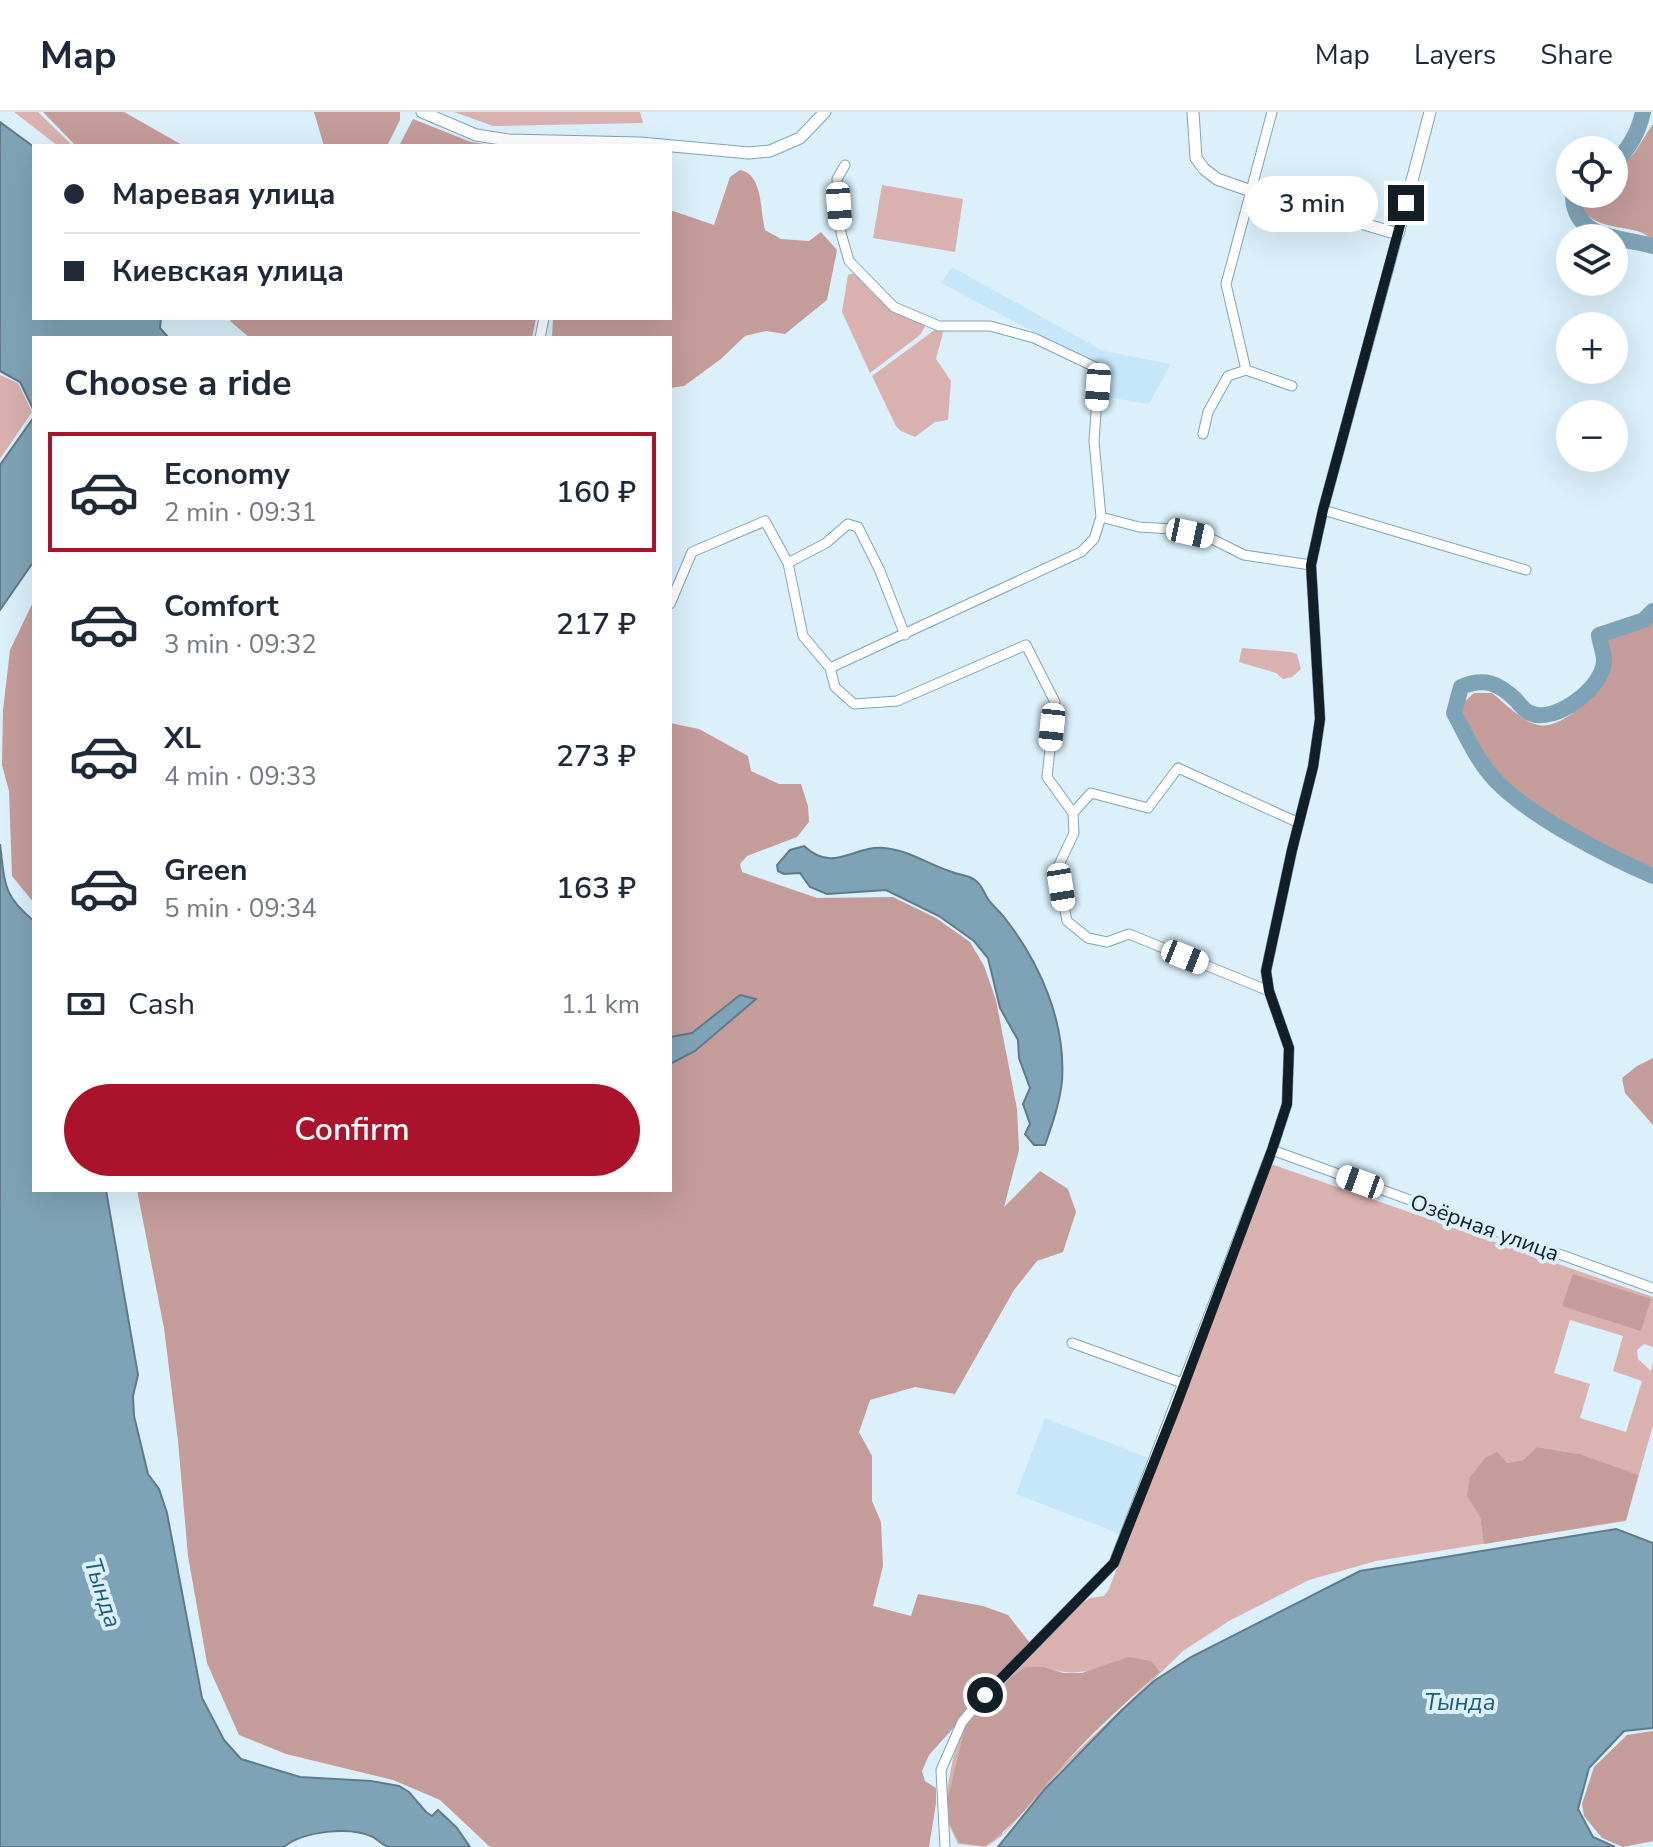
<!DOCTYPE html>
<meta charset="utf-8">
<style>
:root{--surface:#fff;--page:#f6f6f7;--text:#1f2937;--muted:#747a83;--line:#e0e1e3;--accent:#aa132b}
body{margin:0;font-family:"Nunito Sans",sans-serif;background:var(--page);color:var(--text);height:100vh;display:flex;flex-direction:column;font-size:30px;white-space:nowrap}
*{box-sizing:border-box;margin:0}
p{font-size:26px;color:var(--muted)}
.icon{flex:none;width:44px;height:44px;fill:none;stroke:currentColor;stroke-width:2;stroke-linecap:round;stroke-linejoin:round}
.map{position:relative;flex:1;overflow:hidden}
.panel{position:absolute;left:32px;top:224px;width:640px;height:856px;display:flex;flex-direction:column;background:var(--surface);border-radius:0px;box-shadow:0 8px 32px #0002}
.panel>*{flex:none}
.top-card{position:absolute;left:32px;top:32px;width:640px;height:176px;border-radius:0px;box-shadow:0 8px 32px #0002;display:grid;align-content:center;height:176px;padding:0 32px;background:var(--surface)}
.controls{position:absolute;left:1556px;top:24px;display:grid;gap:16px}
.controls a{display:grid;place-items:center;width:72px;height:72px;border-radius:50%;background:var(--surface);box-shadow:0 8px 32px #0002;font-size:40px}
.end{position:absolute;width:36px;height:36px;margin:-18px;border:10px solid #121f26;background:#fff;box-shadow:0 0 0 4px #fff}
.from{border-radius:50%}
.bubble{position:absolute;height:56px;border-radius:28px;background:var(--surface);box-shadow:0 8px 32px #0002;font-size:26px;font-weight:600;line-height:56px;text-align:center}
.car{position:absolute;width:24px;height:48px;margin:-24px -12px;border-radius:10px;box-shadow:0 0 6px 2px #0007;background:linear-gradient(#fff 24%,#345 0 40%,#fff 0 76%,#345 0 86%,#fff 0)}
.top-card b{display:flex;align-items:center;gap:28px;height:76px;font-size:30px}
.top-card b+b{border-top:2px solid var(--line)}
.top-card i{width:20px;height:20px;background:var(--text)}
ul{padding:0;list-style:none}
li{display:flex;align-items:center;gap:24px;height:120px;margin:0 16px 12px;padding:0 16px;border:4px solid transparent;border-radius:0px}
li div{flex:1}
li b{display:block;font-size:30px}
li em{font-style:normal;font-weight:600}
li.current{border-color:var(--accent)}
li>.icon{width:72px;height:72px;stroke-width:1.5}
h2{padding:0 32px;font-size:36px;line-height:96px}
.pay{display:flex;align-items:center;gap:20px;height:88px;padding:0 32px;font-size:30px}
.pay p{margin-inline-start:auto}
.cta{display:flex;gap:16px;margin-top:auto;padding:16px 32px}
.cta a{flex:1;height:92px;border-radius:48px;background:var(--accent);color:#fff;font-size:32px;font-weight:600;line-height:92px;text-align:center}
header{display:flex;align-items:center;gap:48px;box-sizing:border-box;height:112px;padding:0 40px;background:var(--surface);border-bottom:2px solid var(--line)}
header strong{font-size:38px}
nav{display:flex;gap:44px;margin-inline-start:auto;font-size:28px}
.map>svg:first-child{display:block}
.built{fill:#c6e7fa}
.green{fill:#d9b1af;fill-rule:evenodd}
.forest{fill:#c49c9a}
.water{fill:#7fa3b6;stroke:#5e7b8b;stroke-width:2}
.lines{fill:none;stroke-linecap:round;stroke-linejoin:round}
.river{stroke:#7fa3b6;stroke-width:16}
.minor-casing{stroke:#82a3b5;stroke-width:11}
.tertiary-casing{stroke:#82a3b5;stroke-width:13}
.minor{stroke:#fff;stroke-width:9}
.tertiary{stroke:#fff;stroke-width:11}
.route{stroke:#121f26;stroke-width:10}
.labels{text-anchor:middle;stroke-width:8;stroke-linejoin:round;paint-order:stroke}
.street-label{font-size:22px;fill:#121f26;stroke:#dbf0fb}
.water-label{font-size:24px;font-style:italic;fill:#1d5d7a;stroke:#dbf0fb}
</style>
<header>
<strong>Map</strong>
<nav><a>Map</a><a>Layers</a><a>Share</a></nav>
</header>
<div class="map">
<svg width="1653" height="1735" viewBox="0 0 1653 1735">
<rect width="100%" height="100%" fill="#dbf0fb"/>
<path class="built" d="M952,155L1103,239L1171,252L1149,292L1106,285L1105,258L941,171Z
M1045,1306L1149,1346L1120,1422L1016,1382Z"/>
<path class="green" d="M14,0H38L73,34H58Z
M454,0H640L643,11L493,14Z
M882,73L963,87L955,140L873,126Z
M855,161C873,185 897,205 926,213L920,223L870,261L842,200L848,163Z
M936,217H944L936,247L951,269L948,308L935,310L915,325L901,319L896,314L872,264Z
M0,263L18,271L32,300L0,347Z
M1242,536L1290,540L1297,542L1301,557L1292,565L1283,567L1276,561L1239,550Z
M1271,1052L1653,1185V1235L1644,1232L1637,1238L1638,1247L1651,1259L1653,1250V1313L1626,1409L1376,1449L1309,1468L1229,1509L1183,1539L1061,1658L1003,1723L986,1735L958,1732L949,1713L945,1690L953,1646L964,1614L1078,1494L1090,1486L1104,1484L1109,1477ZM1570,1208L1623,1224L1613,1259L1642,1269L1626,1320L1580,1306L1590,1272L1554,1261ZM1537,1335L1579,1342L1484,1431L1480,1405L1507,1351L1523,1348ZM1128,1545L1160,1560L1060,1656L1002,1723L1044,1555C1078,1567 1095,1557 1128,1545Z"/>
<path class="forest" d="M43,0H124L184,34H76Z
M314,0H400V8L387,34H324Z
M413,7L471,30L498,34H399Z
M1652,13H1653V128C1634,110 1605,122 1582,99L1586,82H1614V64L1635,40Z
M740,58C763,62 760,98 765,118L781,127L809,129L821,120L837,138L827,188L785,222L766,219L745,224L721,247L684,274L670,276V226H552L553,206H670V98L714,113L730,65Z
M233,206H536L532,226H250L230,209Z
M34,488V791L12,764L9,679L2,653L3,598L10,538Z
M1653,508V755C1619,744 1533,697 1508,672C1487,652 1463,622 1461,593L1474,581H1492C1505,591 1521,609 1538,613C1560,618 1592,587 1602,570C1610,556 1610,542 1606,527Z
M670,611L699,617L748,644L751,659L779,672H801L808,694L809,710L797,725L747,744L740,752L742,760L817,786L893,785L936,806L970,830L984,854L996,888L1017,997L1019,1038L1004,1095L1040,1059L1068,1077L1076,1100L1063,1140L1037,1149L1014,1178L955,1282L915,1275L870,1288L859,1320L872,1344V1389L881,1410L883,1454L873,1494L911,1504L918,1482L983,1494L1008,1503L1030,1531L929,1643L922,1659L925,1669L936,1676V1691L929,1735H490L440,1688L393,1668L286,1642L239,1623L207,1551L188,1444L178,1329L164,1216L137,1078H670V952L695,939L756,887L740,883L692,921L670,925Z
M1653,946V1013L1625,981L1622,966L1637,954Z
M1573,1162L1651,1187L1641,1219L1562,1194Z
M1537,1335L1579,1342L1638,1363L1626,1408L1484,1432L1480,1405L1467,1384L1470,1365L1485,1346L1497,1340L1507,1351L1523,1348Z
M1128,1545L1151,1549L1160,1560C1125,1591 1089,1623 1058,1659C1034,1685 1014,1715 985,1734L960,1731L950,1713L947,1690L965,1615L1012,1564L1026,1555H1044L1063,1561H1082Z
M1653,1619V1729L1623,1735L1602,1726L1584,1704L1582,1692L1594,1655L1627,1623Z"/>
<path class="water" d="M0,10L34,35V206H161L160,216L167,224V226H34V299L20,270L0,259Z
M34,305V449L0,498V353Z
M0,732C5,771 2,783 34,809V1078H106L138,1263L133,1284L134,1304L148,1362L159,1377L167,1401L202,1586L224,1628L241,1647L300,1665L371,1669L399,1674L409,1680L426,1700L432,1704L438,1698L457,1716L470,1735C450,1735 406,1735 389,1735C383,1734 378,1728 373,1725C350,1714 303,1719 284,1735H0Z
M804,734C834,762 854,733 884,736C909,738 929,753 952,760C960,763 968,763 975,768C983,774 983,780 988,787C993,794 999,799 1004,805C1040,851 1066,910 1062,969C1060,990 1052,1013 1045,1033H1034L1025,1022L1030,1012L1023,992L1030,976L1019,946L1018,928L1000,896L988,846L974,829L939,804L886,778L827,782L810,775L800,761L784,762L778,759L777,753L790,738Z
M740,883L756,887L695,939L670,952V925L692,921Z
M1616,1417L1653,1431V1616L1624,1619L1589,1656L1578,1697L1593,1725L1615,1735H998L1044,1678L1121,1599L1154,1569L1191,1545L1360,1459Z"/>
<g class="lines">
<path class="river" d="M1614,52C1629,36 1638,22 1643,0
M1576,82L1573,85C1575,127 1620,125 1653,134
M1653,499L1644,508L1599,523C1600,532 1604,540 1604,548C1605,574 1555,613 1530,601C1525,599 1520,593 1516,588C1499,571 1484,565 1461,575L1454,601C1467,625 1477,649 1496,669C1531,705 1607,744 1653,764"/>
<g class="minor-casing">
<path id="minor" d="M1272,0L1226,172L1246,258L1292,274
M540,226L544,206
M1203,322L1208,300L1228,264L1246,258
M1323,398L1526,458
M1101,405L1139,415L1172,417L1208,425L1244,443L1311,453
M788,451L826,431L848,412L858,415L880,459L905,523
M670,492L692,440L765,409L788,451L803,524L830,556L1081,440L1094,427L1101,405L1094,329L1099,257L1034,226L990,214H939L894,195L849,149L841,121L837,67L845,53
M830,556L835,575L854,592L897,589L1026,533L1055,590L1047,665L1073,701L1091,681L1148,696L1178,656L1299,711
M1073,701L1074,721L1057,757L1067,809L1088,826L1107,830L1129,822L1269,879
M1272,1038L1653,1176
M1072,1231L1185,1272
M945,1735L941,1658L962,1610L985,1583L1114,1451L1272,1038L1287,992L1289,936L1269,879L1266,859L1292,738L1313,655L1320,607L1311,453L1323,398L1398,122"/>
</g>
<g class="tertiary-casing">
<path id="tertiary" d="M422,0L476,23L508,28L640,31L749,41L770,39L800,26L825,0
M1193,0L1196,46L1204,57L1217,67L1251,79L1398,122L1430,0"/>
</g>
<use href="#minor" class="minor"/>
<use href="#tertiary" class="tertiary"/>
</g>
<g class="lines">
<path class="route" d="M985,1583L1114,1451L1175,1297L1272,1038L1287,992L1289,936L1269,879L1266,859L1292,738L1313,655L1320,607L1311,453L1323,398L1406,91"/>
</g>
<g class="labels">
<g class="street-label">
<text transform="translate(1485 1115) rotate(20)" y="8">Озёрная улица</text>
</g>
<g class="water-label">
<text transform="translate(103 1481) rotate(72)" y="8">Тында</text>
<text x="1460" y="1598">Тында</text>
</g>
</g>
</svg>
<div class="controls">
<a><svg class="icon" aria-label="locate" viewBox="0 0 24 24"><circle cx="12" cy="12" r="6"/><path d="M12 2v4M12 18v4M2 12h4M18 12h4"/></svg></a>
<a><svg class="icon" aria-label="layers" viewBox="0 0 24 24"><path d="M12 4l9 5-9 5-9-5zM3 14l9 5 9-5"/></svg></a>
<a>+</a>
<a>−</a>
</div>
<i class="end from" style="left:985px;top:1583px"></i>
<i class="end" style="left:1406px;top:91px"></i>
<div class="bubble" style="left:1246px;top:64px;width:132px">3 min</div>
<i class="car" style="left:839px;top:94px;rotate:176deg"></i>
<i class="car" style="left:1098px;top:275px;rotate:184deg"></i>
<i class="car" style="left:1190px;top:421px;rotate:102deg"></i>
<i class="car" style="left:1052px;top:615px;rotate:186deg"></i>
<i class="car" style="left:1061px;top:775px;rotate:171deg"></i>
<i class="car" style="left:1185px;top:845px;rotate:112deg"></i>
<i class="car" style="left:1360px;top:1070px;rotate:290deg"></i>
<div class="top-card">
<b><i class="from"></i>Маревая улица</b>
<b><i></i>Киевская улица</b>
</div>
<section class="panel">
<h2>Choose a ride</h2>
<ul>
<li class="current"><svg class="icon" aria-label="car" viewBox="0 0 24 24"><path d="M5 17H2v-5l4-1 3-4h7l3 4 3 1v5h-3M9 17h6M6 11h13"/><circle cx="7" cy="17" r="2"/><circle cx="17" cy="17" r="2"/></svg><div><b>Economy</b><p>2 min · 09:31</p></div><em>160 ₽</em></li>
<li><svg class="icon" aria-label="car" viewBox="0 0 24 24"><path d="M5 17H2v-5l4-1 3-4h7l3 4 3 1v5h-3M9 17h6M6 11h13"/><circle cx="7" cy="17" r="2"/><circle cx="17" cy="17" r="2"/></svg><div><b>Comfort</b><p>3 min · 09:32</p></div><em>217 ₽</em></li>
<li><svg class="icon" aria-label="car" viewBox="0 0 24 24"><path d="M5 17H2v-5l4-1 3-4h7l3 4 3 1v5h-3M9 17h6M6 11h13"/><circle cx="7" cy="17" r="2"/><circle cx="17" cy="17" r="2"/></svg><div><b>XL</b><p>4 min · 09:33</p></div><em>273 ₽</em></li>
<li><svg class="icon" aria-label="car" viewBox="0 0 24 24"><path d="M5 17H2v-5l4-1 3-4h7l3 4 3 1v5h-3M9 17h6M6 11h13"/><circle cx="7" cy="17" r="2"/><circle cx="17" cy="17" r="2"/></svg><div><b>Green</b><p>5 min · 09:34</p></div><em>163 ₽</em></li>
</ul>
<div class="pay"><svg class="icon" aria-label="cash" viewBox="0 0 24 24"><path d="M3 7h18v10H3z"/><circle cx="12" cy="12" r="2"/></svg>Cash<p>1.1 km</p></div>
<div class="cta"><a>Confirm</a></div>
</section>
</div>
